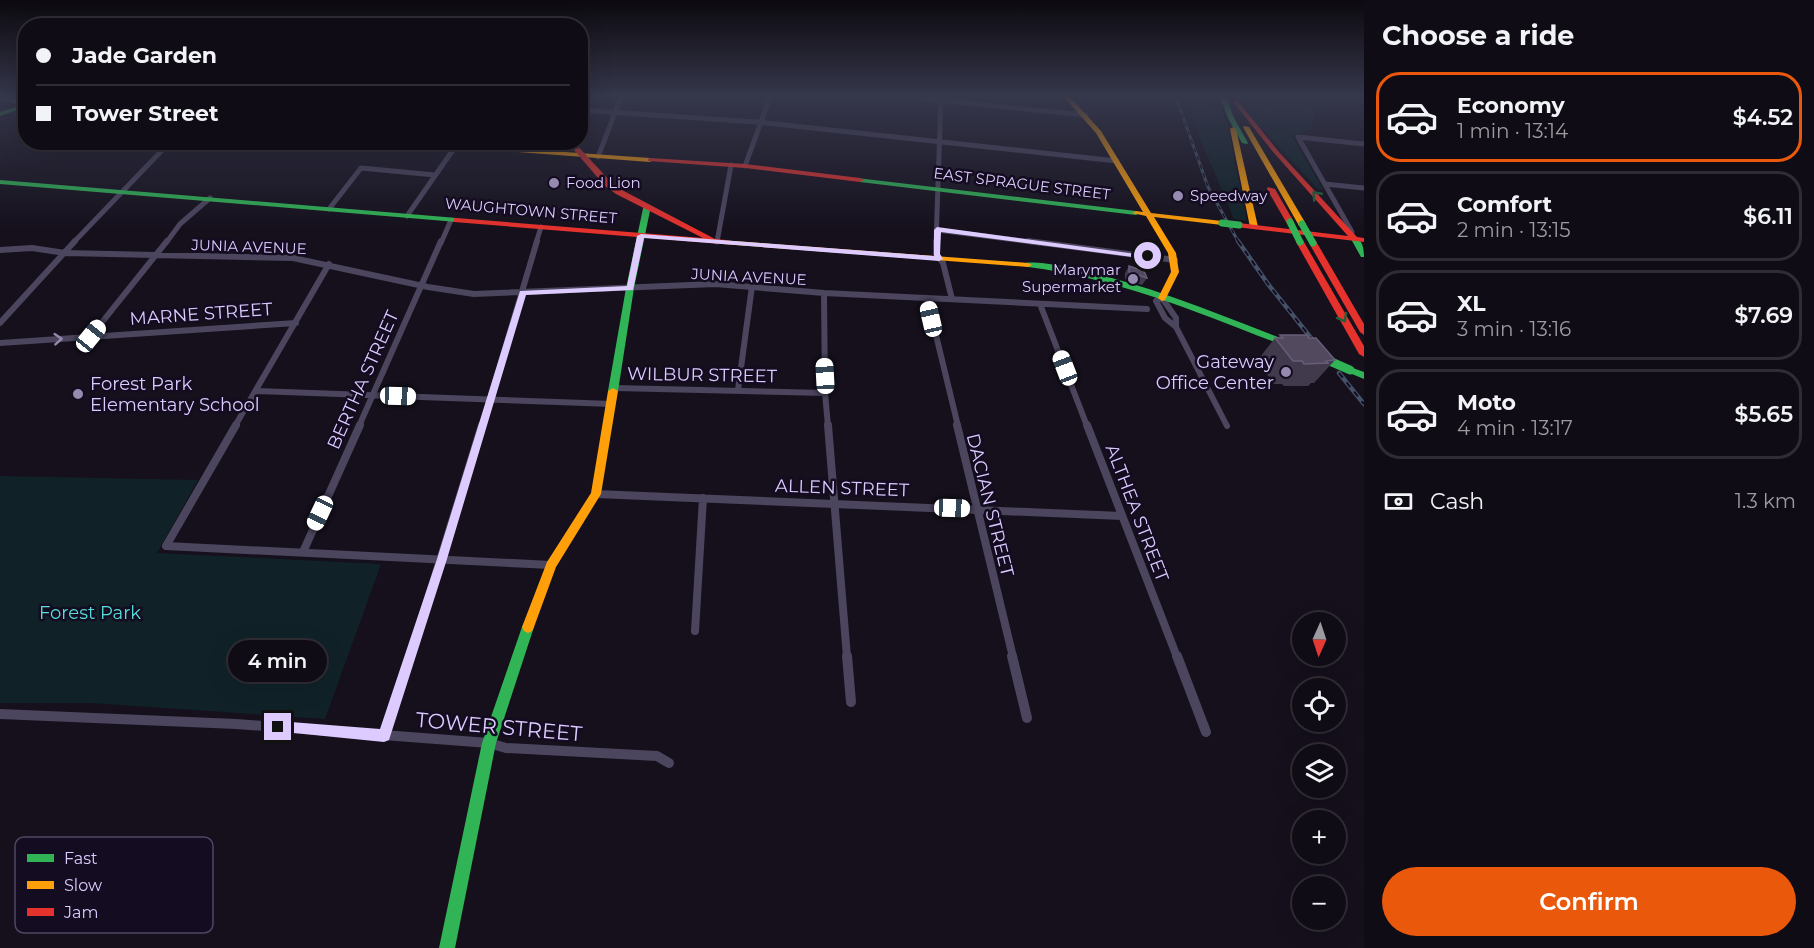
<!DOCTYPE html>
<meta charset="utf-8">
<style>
:root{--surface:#100c15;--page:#19151e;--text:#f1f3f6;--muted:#9c9ba0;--line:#302c34;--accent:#ea580c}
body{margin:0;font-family:Montserrat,sans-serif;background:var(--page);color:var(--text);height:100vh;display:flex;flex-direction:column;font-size:22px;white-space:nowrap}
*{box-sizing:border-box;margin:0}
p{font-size:20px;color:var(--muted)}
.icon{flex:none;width:33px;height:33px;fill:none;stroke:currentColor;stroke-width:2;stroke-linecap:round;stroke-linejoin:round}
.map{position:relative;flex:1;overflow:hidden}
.panel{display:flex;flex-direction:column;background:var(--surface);width:450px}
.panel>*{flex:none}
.guide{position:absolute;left:18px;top:18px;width:570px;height:132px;border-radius:24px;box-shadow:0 6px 24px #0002,0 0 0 2px var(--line);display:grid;align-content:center;height:132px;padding:0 18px;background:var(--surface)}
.needle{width:39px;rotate:183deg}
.controls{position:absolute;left:1292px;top:612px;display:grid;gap:12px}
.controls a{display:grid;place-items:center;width:54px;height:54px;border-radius:50%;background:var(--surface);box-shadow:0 6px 24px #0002,0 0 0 2px var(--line);font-size:30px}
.end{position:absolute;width:27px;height:27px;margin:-14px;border:8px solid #ddcbff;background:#111;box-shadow:0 0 0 3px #111}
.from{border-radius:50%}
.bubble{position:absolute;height:42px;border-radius:21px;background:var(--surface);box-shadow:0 6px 24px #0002,0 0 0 2px var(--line);font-size:20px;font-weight:600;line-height:42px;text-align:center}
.car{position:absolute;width:18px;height:36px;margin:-18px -9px;border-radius:8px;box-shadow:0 0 4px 2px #0007;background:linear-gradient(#fff 24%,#345 0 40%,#fff 0 76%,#345 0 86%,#fff 0)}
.guide b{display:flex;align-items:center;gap:21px;height:57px;font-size:22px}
.guide b+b{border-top:2px solid var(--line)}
.guide i{width:15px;height:15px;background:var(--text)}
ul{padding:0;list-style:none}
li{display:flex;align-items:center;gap:18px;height:90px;margin:0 12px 9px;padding:0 6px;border:3px solid var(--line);border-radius:24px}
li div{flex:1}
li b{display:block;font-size:22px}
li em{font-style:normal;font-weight:600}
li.selected{border-color:var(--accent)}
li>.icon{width:54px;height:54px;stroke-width:1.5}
h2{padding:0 18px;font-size:27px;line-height:72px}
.pay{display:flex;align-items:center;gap:15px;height:66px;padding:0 18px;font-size:22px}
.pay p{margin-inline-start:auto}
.cta{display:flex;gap:12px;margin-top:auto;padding:12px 18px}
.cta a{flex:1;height:69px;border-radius:36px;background:var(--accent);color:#fff;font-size:24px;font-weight:600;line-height:69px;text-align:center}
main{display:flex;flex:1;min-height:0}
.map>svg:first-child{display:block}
.green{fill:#102228}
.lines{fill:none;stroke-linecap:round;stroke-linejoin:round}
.stream{stroke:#0a1039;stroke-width:1.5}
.street-far3{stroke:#4b455d;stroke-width:5}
.street-far2{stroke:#4b455d;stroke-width:6}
.street-far1{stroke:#4b455d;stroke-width:8}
.street{stroke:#4b455d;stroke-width:10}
.fast{fill:#30b455;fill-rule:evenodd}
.slow{fill:#ff9f0a;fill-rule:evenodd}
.jam{fill:#e5322d;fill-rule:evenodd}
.rail-far1-casing{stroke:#455167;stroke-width:3}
.rail-casing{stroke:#455167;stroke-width:4.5}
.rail-far1{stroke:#140c20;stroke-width:1.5;stroke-dasharray:4.5;stroke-linecap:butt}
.rail{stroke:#140c20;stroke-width:2;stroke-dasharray:6;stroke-linecap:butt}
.fast-bridge-far1{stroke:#30b455;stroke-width:7}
.fast-bridge{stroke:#30b455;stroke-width:9}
.wall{fill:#41394c}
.building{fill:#52495f;stroke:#675d78;stroke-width:1.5}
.oneway{stroke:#22603a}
.oneway2{stroke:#9488ae}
.route{fill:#ddcbff}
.poi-dot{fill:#978ab0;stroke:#140c20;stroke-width:2}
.labels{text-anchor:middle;stroke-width:5;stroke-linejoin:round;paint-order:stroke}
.far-poi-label{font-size:15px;fill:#ddcbff;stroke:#140c20;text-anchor:start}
.far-street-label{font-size:15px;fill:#ddcbff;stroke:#140c20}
.street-label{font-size:18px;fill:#ddcbff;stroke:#140c20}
.poi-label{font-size:18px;fill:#ddcbff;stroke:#140c20;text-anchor:end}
.park-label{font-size:18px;fill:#57dfdc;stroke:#140c20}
.near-street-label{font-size:21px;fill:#ddcbff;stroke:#140c20}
.key{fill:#140c20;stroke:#504563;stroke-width:1.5}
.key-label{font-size:16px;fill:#ddcbff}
</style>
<main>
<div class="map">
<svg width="1364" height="948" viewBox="0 0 1364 948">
<rect width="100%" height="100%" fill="#15101c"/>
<path class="green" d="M1183,97H1215L1227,123L1247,221L1234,219Z
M1241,97H1291L1315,109L1312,129L1292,136L1323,189H1318L1251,117Z
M0,476L198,480L157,553L381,564L325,719L91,703H0Z"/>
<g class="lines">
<path class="stream" d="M1175,97L1222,107L1242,104L1247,97"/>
<path class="street-far3" d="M907,97L1086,115
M580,110L757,122L1117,161
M1298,137L1352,232
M1298,137L1364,144
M598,157L621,97
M745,166L770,97
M1325,184L1364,188
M329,209L361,168L435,175
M407,216L455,147
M937,230L1040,243
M717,242L731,165
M73,243L170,142
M166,243L180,224L210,198
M441,243L451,220
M536,243L541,227
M936,243L941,97"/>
<path class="street-far2" d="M936,241V254L943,263L952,299
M1028,241L1175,260
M0,250L32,248L65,253L293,258L428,287L474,294L715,284L824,293L1147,309
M824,293L825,393L828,426
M927,298L958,426
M1162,298L1176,318V327L1165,318L1156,301Z
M1040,304L1087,426
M0,323L75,241
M1176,327L1227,426
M91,336L167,241
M0,343L296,323
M615,388L825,393
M738,390L752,286
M257,391L612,404
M235,426L329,264
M359,426L441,241
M482,426L537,241"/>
<path class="street-far1" d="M236,425L166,546L551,565
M828,425L847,657
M957,425L1013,657
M1087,425L1177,657
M596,494L1122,516
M303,552L360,425
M695,631L703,498
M410,657L482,425"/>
<path class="street" d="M847,656L851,702
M1012,656L1027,718
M1177,656L1206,732
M0,714L236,724L489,743L506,748L657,756L669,763
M384,736L410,656"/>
<path class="fast" d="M0,97L26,102V107L0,116V112L21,105L0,99Z
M1220,97H1226L1234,118L1248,143L1247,144L1242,143L1228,118Z
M857,178L1136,211L1140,213L1136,215L860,182L856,180Z
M0,180L457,218L461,220L457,222L0,184Z
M644,204L651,206L634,288L618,391L613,394L608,391L626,288Z
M1352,237H1355C1363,240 1364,250 1364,257H1361L1351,239Z
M1025,263C1041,261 1060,266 1076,269C1150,285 1220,315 1291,342L1293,344L1291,346H1285C1198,313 1121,279 1028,267L1024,265Z
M1350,367L1364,372V379L1347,372L1345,370Z
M528,621L532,623L534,627L496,743L455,948H439L482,743L522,627L524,623Z"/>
<path class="slow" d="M1064,97H1070L1101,131L1151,213L1222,221L1226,223L1222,225L1154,217L1176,253L1179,272L1165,300L1162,301L1158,298L1171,272L1168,253L1146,216L1132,213L1136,211L1143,212L1096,133Z
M1244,126L1249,127L1306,224L1305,226H1299L1298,224L1243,127Z
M1233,127L1236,129L1258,227L1254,229L1250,227L1230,129Z
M385,142H425L650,158L653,160L650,162Z
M720,240L1028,263L1032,265L1028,267L723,244H720Z
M613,388L618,391L601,494L556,567L534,627L532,631L528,633L524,631L522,627L547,562L591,493L608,391Z"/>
<path class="jam" d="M1234,101H1238L1278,151L1357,237L1364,238V242L1236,227V223H1239L1348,236L1274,153L1234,103Z
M567,142H574L611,182L622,190L715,239L726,240L727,242L723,244L454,222V218H457L703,238L616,194L605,186Z
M650,158L745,164L860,178L864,180L860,182L745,168L648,161V159Z
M1268,187L1275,189L1294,222L1293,224L1286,222L1267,189Z
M1297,240H1303L1304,242L1364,346V357L1359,354L1296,242Z
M1310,241H1316L1317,243L1364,324V335L1360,332L1309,243Z"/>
<g class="rail-far1-casing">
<path id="rail-far1" d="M1176,97L1208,187L1239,243"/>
</g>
<g class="rail-casing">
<path id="rail" d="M1238,241L1268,284L1319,348
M1339,373L1364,404"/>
</g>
<use href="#rail-far1" class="rail-far1"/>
<use href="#rail" class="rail"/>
<path class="fast-bridge-far1" d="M1290,222L1300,242
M1222,223L1239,225
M1302,224L1313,243"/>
<path class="fast-bridge" d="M1318,356L1350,370"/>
</g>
<path class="wall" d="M1129,266L1147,278L1142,285L1125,279V273Z
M1280,335L1309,338L1335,360L1314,383H1311L1308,386H1284L1282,384H1274L1257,361L1275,338H1278Z"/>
<path class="building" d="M1129,266L1144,271L1147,278L1129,272Z
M1280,335H1307L1309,338H1316L1335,360L1326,361L1328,363L1304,364L1302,361H1293L1275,338H1283Z"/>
<defs><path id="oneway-chevron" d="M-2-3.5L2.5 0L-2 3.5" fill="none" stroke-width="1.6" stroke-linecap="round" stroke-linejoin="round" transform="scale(1.5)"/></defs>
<g class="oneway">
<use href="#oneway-chevron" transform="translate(1316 195) rotate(-132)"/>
<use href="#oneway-chevron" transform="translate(1343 318) rotate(61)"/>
</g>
<use class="oneway2" href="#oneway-chevron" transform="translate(58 339) rotate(-4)"/>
<linearGradient id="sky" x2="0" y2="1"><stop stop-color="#0c090f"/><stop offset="0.42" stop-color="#35374b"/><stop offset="1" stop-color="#35374b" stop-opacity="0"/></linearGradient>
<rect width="1364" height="229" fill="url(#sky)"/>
<path class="route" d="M937,227L1151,256L1148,259L941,232L940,254L943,259L939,261L644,238L633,290L526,295L447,559L389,740L384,742L274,731L272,727L274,723L278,721L380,729L437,559L520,291L627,286L637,236L641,234L934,256V230Z"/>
<g class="poi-dot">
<circle cx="554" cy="183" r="6"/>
<circle cx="1178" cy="196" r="6"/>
<circle cx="1133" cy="279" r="6"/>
<circle cx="1286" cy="372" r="6"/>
<circle cx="78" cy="394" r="6"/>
</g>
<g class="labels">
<g class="far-poi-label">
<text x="566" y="188">Food Lion</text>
<text x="1190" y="201">Speedway</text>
<text x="1121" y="275" text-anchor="end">Marymar<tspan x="1121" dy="17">Supermarket</tspan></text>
</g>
<g class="far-street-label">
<text transform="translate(1022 184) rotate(7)" y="5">EAST SPRAGUE STREET</text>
<text transform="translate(531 211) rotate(5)" y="5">WAUGHTOWN STREET</text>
<text transform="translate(249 247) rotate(2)" y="5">JUNIA AVENUE</text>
<text transform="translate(749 277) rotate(3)" y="5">JUNIA AVENUE</text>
</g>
<g class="street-label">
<text transform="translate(201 314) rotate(-4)" y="6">MARNE STREET</text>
<text transform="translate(702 375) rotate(1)" y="6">WILBUR STREET</text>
<text transform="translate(363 380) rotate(-66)" y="6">BERTHA STREET</text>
<text transform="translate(842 488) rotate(2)" y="6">ALLEN STREET</text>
<text transform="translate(990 505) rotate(76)" y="6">DACIAN STREET</text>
<text transform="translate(1137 513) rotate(69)" y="6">ALTHEA STREET</text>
</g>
<g class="poi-label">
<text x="1274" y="368">Gateway<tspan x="1274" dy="21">Office Center</tspan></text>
<text x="90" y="390" text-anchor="start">Forest Park<tspan x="90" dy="21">Elementary School</tspan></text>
</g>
<g class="park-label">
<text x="90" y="619">Forest Park</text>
</g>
<g class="near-street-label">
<text transform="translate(499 727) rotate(5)" y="7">TOWER STREET</text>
</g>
</g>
<rect x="15" y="837" width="198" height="96" rx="9" class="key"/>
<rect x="27" y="854" width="27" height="8" fill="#30b455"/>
<rect x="27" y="881" width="27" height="8" fill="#ff9f0a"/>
<rect x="27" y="908" width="27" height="8" fill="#e5322d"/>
<g class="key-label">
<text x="64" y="864">Fast</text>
<text x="64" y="891">Slow</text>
<text x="64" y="918">Jam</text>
</g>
</svg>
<div class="controls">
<a><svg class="needle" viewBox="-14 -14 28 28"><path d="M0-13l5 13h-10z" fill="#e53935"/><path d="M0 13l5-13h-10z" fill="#9c9ba0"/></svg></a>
<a><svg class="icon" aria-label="locate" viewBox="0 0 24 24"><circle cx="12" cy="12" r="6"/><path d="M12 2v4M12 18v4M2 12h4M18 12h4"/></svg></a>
<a><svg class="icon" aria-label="layers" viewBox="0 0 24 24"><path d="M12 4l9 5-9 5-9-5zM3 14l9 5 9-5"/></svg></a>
<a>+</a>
<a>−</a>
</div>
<i class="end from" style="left:1148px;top:256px"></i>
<i class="end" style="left:278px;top:727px"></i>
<div class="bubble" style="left:228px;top:640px;width:99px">4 min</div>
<i class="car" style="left:931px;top:319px;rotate:347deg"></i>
<i class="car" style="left:91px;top:336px;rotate:39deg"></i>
<i class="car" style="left:1065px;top:368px;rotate:339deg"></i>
<i class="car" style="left:825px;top:376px;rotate:357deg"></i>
<i class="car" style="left:398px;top:396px;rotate:92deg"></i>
<i class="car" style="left:952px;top:508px;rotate:92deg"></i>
<i class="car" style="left:320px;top:513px;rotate:205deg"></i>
<div class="guide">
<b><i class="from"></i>Jade Garden</b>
<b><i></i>Tower Street</b>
</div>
</div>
<section class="panel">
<h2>Choose a ride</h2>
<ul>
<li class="selected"><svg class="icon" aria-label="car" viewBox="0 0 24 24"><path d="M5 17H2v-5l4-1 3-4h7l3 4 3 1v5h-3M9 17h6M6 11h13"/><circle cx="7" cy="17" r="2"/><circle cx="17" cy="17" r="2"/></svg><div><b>Economy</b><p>1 min · 13:14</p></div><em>$4.52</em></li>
<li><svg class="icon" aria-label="car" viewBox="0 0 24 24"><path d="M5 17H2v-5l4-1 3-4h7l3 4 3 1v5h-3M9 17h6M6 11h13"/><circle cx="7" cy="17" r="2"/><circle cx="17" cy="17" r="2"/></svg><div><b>Comfort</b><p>2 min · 13:15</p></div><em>$6.11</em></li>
<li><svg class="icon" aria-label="car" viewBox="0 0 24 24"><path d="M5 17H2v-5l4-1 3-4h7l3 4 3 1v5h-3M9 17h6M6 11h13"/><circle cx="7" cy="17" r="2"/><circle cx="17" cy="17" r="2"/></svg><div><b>XL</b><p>3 min · 13:16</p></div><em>$7.69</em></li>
<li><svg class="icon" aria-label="car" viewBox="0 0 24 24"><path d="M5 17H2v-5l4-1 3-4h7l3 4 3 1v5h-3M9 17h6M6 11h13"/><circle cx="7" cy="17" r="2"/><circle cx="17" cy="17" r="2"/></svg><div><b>Moto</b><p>4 min · 13:17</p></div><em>$5.65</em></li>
</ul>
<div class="pay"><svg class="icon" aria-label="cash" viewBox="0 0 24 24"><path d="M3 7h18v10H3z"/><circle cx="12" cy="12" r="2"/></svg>Cash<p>1.3 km</p></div>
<div class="cta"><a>Confirm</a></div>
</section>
</main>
